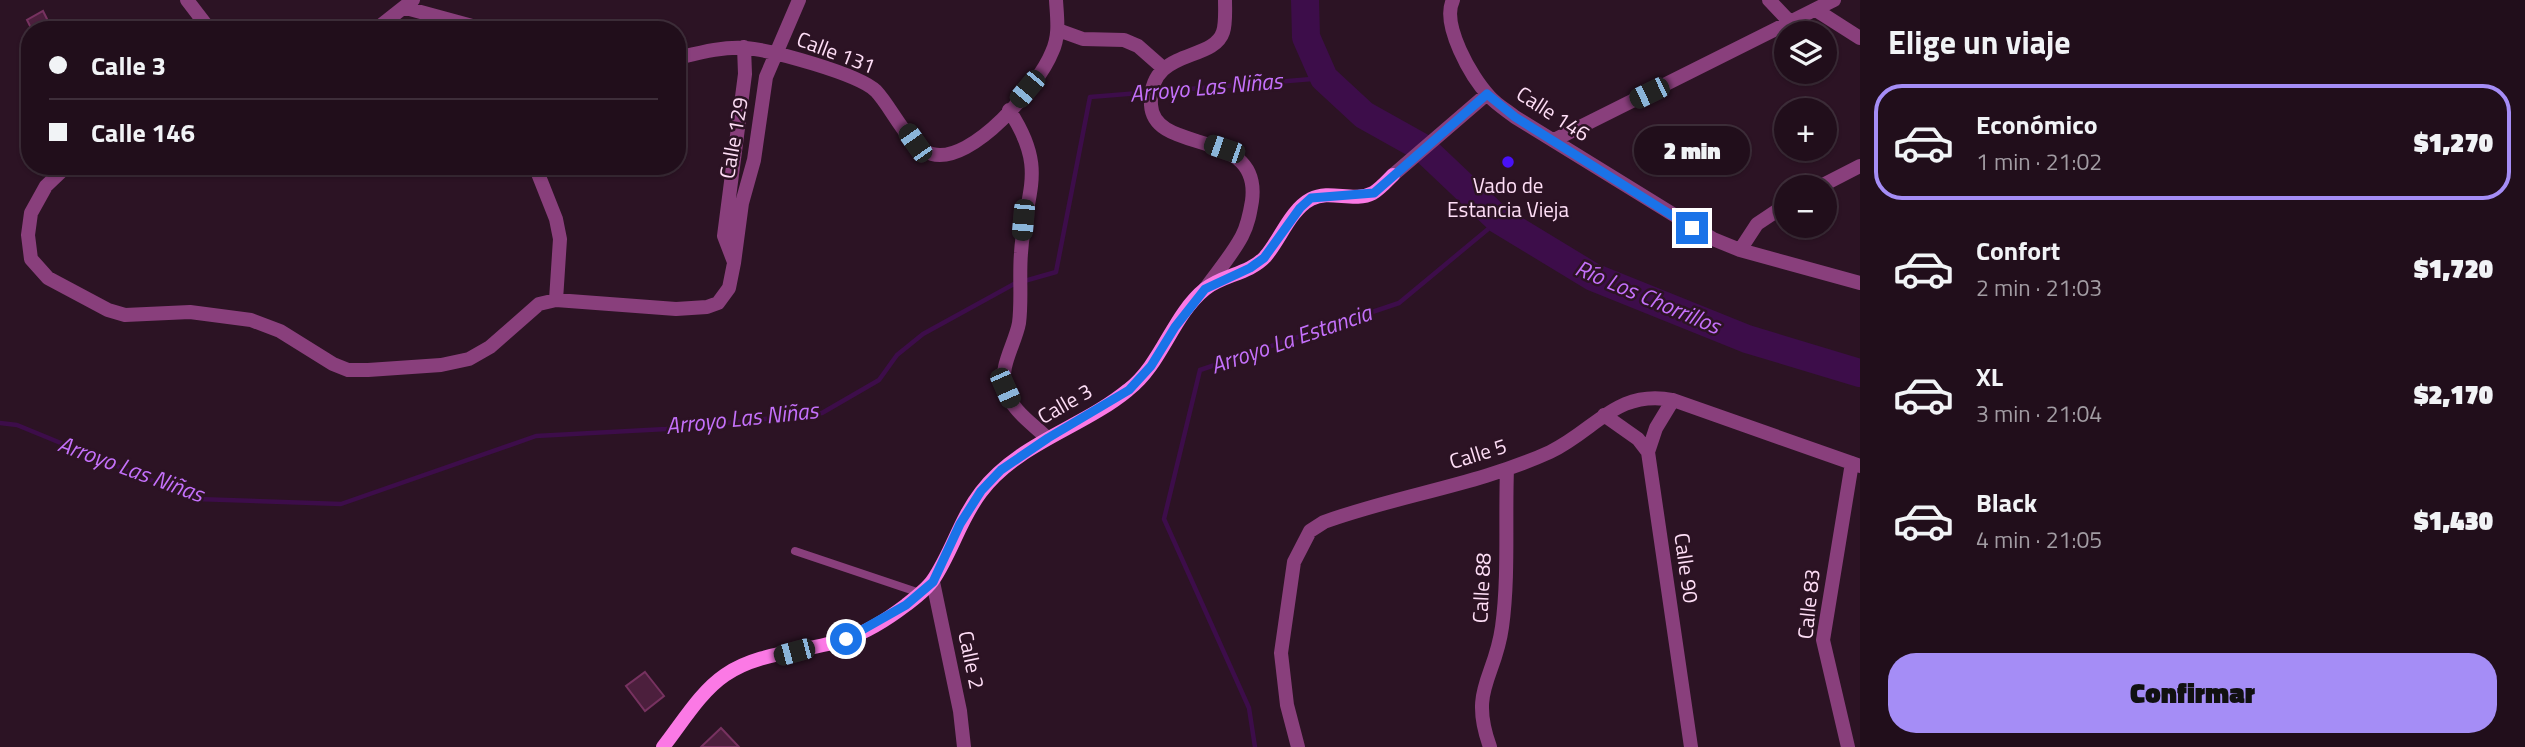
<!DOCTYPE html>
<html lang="es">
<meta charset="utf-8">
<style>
:root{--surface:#210e1b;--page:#291724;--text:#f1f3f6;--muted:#a29ca3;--line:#3e2e3a;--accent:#a58df6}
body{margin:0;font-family:"Titillium Web",sans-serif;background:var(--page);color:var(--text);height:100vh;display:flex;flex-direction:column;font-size:26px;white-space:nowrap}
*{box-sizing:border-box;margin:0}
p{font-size:23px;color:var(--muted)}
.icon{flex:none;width:38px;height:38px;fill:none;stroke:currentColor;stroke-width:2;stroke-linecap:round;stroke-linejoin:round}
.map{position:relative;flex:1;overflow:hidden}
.side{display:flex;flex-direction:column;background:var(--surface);width:665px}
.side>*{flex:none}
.banner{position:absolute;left:21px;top:21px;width:665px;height:154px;border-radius:28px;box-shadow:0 2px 5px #0004,0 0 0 2px var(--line);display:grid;align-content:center;height:154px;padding:0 28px;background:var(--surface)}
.fabs{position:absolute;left:1774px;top:21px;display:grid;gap:14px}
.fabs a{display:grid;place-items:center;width:63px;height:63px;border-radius:50%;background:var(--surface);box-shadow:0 2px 5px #0004,0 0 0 2px var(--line);font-size:35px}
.end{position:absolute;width:32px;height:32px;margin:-16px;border:9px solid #1a73e8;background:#fff;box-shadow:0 0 0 4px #fff}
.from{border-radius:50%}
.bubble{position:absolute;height:49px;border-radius:24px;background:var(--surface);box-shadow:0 2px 5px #0004,0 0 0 2px var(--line);font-size:23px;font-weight:800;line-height:49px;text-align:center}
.car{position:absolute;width:21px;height:42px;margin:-21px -10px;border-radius:9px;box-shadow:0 0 5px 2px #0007;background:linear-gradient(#222 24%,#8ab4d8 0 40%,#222 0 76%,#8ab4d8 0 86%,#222 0)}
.banner b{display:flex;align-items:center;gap:24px;height:66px;font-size:26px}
.banner b+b{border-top:2px solid var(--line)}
.banner i{width:18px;height:18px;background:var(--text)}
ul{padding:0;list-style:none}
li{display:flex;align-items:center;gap:21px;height:116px;margin:0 14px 10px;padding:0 14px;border:4px solid transparent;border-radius:28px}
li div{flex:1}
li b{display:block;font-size:26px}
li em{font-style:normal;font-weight:800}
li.current{border-color:var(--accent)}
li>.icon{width:63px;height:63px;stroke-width:1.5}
h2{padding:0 28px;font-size:32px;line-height:84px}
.cta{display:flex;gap:14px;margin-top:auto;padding:14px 28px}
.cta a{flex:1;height:80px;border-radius:28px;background:var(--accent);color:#111;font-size:28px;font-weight:800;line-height:80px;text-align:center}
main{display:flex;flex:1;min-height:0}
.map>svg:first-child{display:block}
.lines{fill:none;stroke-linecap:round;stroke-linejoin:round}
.stream{stroke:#3d0d4a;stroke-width:4.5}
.river{stroke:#3d0d4a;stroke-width:28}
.building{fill:#4c1f3d;stroke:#773260;stroke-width:2}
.lane{stroke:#893f7c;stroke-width:8}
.street{stroke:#893f7c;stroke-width:14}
.secondary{stroke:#fb79e5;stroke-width:14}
.route{stroke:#1a73e8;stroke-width:9}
.poi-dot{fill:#4911f7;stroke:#2c1324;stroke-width:2.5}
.labels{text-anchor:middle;stroke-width:5;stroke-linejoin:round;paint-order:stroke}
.street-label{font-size:21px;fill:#fedef6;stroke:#2c1324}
.poi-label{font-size:21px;fill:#fedef6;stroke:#2c1324}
.water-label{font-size:23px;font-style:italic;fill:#c470fa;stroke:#2c1324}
</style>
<main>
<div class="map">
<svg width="1860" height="747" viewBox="0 0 1860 747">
<rect width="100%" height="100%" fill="#2c1324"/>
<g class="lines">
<path class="stream" d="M0,423L17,425L197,499L341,504L536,436L666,429L822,413L879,380L897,355L923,334L1014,284L1056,272L1090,97L1324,78
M1255,747L1249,708L1164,519L1200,370L1399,303L1499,220"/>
<path class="river" d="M1305,0L1306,37L1324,78L1364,115L1423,148L1499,220L1593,277L1747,339L1860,373"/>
</g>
<path class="building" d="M43,11L49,23L32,30L27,20Z
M645,672L664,696L645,711L626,686Z
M721,728L739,747H701Z"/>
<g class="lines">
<path class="lane" d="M795,551L920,593"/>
<path class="street" d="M187,0L210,30
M1453,0C1441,24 1471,77 1489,96C1496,104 1506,110 1515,117L1713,239L1740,250L1860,283
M1769,0L1791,23
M406,8L487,30
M1816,10L1860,38
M375,30L413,0
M1058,30L1083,39L1124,40L1138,46L1163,68
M677,58C698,53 724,46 746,48C771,50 859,74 876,91C893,109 908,147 932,154C972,165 1039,85 1052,52C1060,35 1057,18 1056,0
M1009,110C1049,171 1025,190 1021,253C1019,276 1022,301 1019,323C1015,345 998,367 1006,390C1011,410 1033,424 1047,438
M1554,140L1834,0
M67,166L46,186L31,213L28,235L31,259L48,278L108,310L125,315L190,312L251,320L280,331L333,364L348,370H368L441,365L469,359L490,347L539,304L556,300L676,309L707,307L718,303L729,288L734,263L742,203L754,160L766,77L799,0
M535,166L556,219L560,239L556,300
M1393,175L1487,94
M1819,187L1860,166
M1740,250L1757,224L1787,204
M734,262L724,236L745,74L744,47
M1205,289C1217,272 1232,255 1242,236C1248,225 1250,213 1252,201C1262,126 1154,156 1151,105C1148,47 1213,63 1223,32C1226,23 1225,10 1225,0
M1673,400L1656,428L1648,452L1691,747
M1604,415L1638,439L1648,452
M933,582L960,711L964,747
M1298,747L1287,705L1281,653L1294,562L1310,531L1324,522C1398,495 1478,485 1550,452C1596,430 1616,389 1673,400L1860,466
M1490,747C1469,689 1495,679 1502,627C1509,577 1505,520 1507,469
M1848,747L1823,640L1852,463"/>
<path class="secondary" d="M663,747C682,723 700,692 725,675C759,651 808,652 846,639C867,632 889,618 906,605C915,598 927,589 933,580C952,552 960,519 981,492C1018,443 1082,428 1128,390C1162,364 1172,316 1205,289C1222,275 1249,274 1265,257C1280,240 1290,210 1311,199C1330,189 1354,203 1373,193C1380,189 1387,181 1393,175"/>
</g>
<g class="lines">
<path class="route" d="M846,639L906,605L933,582L960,524L981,491L1001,470L1048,438L1129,390L1151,366L1175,327L1205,289L1250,268L1264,258L1300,208L1311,198L1374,193L1487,94L1515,117L1692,228"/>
</g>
<circle class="poi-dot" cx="1508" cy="162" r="7"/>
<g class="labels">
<g class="street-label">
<text transform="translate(836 53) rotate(21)" y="7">Calle 131</text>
<text transform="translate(1553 114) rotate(33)" y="7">Calle 146</text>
<text transform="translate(734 138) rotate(-80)" y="7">Calle 129</text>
<text transform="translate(1065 404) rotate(-30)" y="7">Calle 3</text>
<text transform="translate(1478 454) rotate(-17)" y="7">Calle 5</text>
<text transform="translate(1686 568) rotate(82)" y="7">Calle 90</text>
<text transform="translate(1482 588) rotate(-87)" y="7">Calle 88</text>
<text transform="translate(1809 604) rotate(-84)" y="7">Calle 83</text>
<text transform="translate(971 660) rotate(78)" y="7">Calle 2</text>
</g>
<g class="poi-label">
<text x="1508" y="193">Vado de<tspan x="1508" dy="24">Estancia Vieja</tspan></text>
</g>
<g class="water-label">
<text transform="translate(1206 87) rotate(-5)" y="8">Arroyo Las Niñas</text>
<text transform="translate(1648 297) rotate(23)" y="8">Río Los Chorrillos</text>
<text transform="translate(1291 339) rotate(-19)" y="8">Arroyo La Estancia</text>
<text transform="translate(742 418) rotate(-6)" y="8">Arroyo Las Niñas</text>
<text transform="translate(131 469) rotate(20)" y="8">Arroyo Las Niñas</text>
</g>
</g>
</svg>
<div class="fabs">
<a><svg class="icon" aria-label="layers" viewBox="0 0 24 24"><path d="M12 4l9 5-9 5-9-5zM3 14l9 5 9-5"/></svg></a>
<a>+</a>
<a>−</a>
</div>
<i class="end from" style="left:846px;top:639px"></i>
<i class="end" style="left:1692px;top:228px"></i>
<div class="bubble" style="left:1634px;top:126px;width:116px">2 min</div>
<i class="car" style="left:1027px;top:89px;rotate:220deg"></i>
<i class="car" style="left:1649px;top:93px;rotate:244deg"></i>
<i class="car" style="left:915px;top:143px;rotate:325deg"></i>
<i class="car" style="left:1224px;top:149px;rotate:289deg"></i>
<i class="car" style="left:1023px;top:220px;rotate:185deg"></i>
<i class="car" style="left:1005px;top:388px;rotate:156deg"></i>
<i class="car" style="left:794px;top:652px;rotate:255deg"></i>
<div class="banner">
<b><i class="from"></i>Calle 3</b>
<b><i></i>Calle 146</b>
</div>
</div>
<section class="side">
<h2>Elige un viaje</h2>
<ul>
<li class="current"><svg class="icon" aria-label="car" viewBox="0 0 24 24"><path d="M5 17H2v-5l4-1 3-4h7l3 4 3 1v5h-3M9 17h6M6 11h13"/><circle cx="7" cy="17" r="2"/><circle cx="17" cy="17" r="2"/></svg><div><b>Económico</b><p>1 min · 21:02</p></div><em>$1,270</em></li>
<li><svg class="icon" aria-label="car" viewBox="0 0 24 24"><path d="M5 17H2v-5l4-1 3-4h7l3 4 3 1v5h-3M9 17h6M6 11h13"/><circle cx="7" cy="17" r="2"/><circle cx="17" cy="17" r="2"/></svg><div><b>Confort</b><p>2 min · 21:03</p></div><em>$1,720</em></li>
<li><svg class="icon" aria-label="car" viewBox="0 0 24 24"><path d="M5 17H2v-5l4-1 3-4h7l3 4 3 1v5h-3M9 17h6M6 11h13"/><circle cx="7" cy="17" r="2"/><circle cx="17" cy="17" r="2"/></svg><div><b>XL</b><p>3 min · 21:04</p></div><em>$2,170</em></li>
<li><svg class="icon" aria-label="car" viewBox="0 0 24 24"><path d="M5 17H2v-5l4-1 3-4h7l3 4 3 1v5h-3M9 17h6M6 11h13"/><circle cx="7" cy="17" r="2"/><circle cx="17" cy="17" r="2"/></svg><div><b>Black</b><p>4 min · 21:05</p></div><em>$1,430</em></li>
</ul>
<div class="cta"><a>Confirmar</a></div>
</section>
</main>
